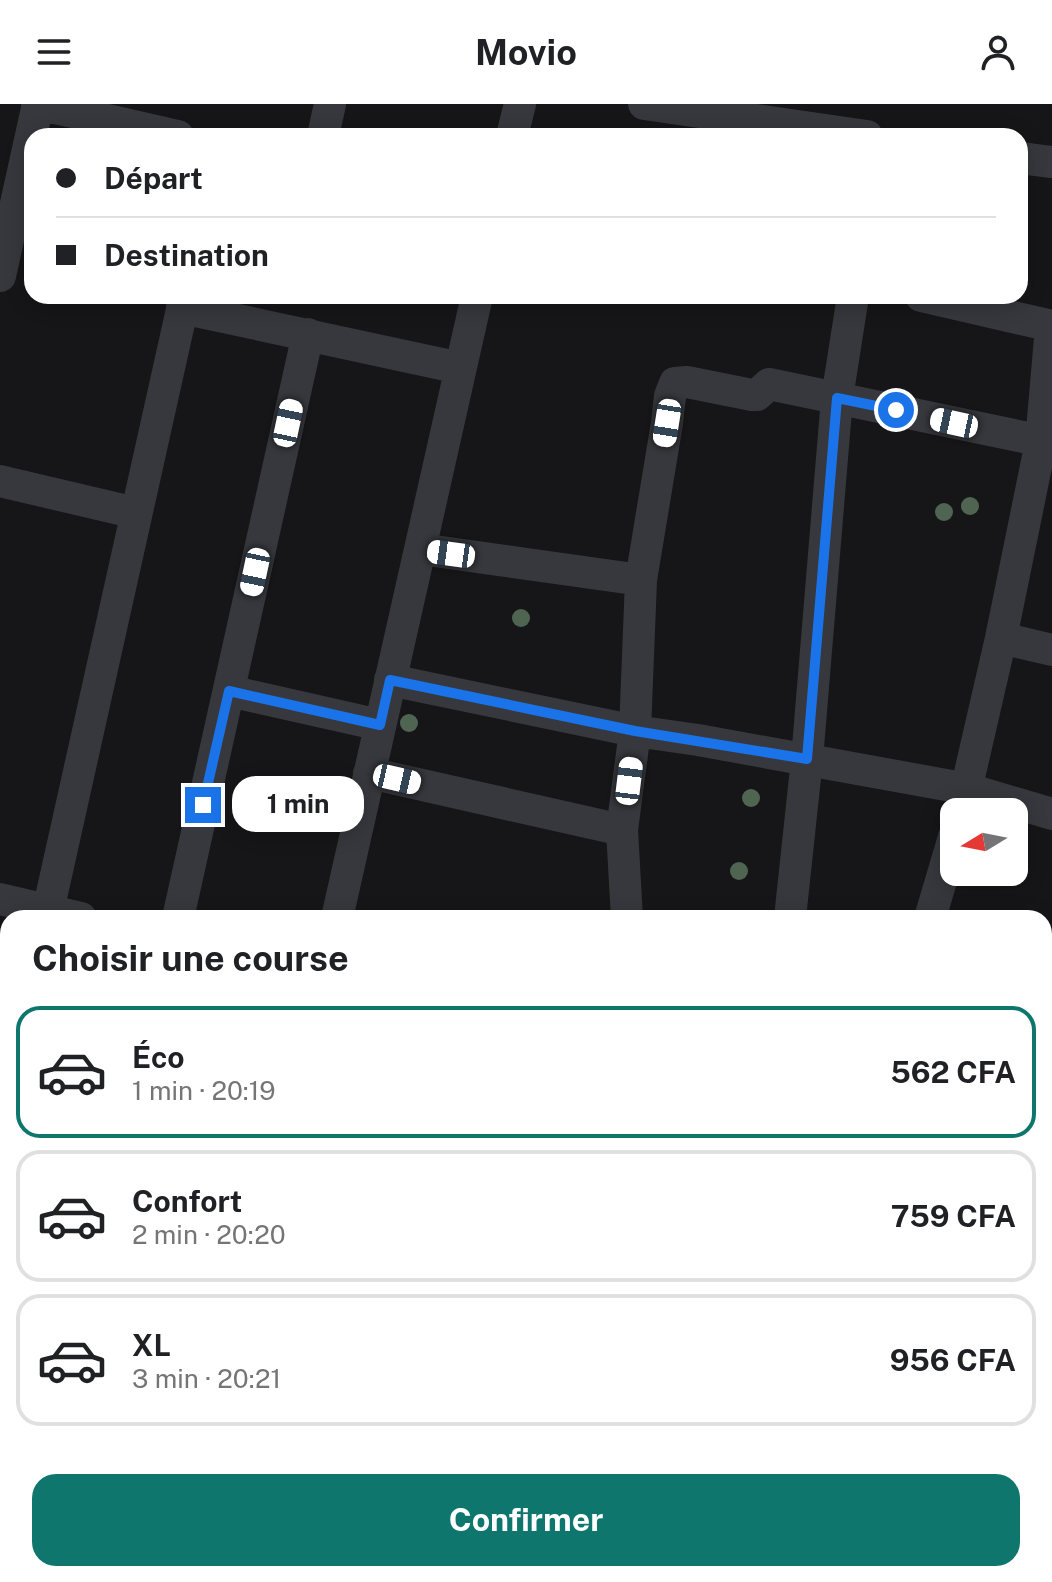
<!DOCTYPE html>
<html lang="fr">
<meta charset="utf-8">
<style>
:root{--surface:#fff;--page:#f6f6f6;--text:#202124;--muted:#757577;--line:#e0e0e0;--accent:#0f766e}
body{margin:0;font-family:"Public Sans",sans-serif;background:var(--page);color:var(--text);height:100vh;display:flex;flex-direction:column;font-size:30px;white-space:nowrap}
*{box-sizing:border-box;margin:0}
p{font-size:26px;color:var(--muted)}
.icon{flex:none;width:44px;height:44px;fill:none;stroke:currentColor;stroke-width:2;stroke-linecap:round;stroke-linejoin:round}
.map{position:relative;flex:1;overflow:hidden}
.details{position:absolute;left:0px;top:806px;width:1052px;height:672px;display:flex;flex-direction:column;background:var(--surface);border-radius:24px 24px 0 0;box-shadow:0 4px 20px #0003}
.details>*{flex:none}
.hud{position:absolute;left:24px;top:24px;width:1004px;height:176px;border-radius:24px;box-shadow:0 4px 20px #0003;display:grid;align-content:center;height:176px;padding:0 32px;background:var(--surface)}
.needle{width:52px;rotate:260deg}
.controls{position:absolute;left:940px;top:694px;display:grid;gap:16px}
.controls a{display:grid;place-items:center;width:88px;height:88px;border-radius:16px;background:var(--surface);box-shadow:0 4px 20px #0003;font-size:40px}
.end{position:absolute;width:36px;height:36px;margin:-18px;border:10px solid #1a73e8;background:#fff;box-shadow:0 0 0 4px #fff}
.from{border-radius:50%}
.bubble{position:absolute;height:56px;border-radius:24px;background:var(--surface);box-shadow:0 4px 20px #0003;font-size:26px;font-weight:700;line-height:56px;text-align:center}
.car{position:absolute;width:24px;height:48px;margin:-24px -12px;border-radius:10px;box-shadow:0 0 6px 2px #0007;background:linear-gradient(#fff 24%,#345 0 40%,#fff 0 76%,#345 0 86%,#fff 0)}
.hud b{display:flex;align-items:center;gap:28px;height:76px;font-size:30px}
.hud b+b{border-top:2px solid var(--line)}
.hud i{width:20px;height:20px;background:var(--text)}
ul{padding:0;list-style:none}
li{display:flex;align-items:center;gap:24px;height:132px;margin:0 16px 12px;padding:0 16px;border:4px solid var(--line);border-radius:24px}
li div{flex:1}
li b{display:block;font-size:30px}
li em{font-style:normal;font-weight:700}
li.current{border-color:var(--accent)}
li>.icon{width:72px;height:72px;stroke-width:1.5}
h2{padding:0 32px;font-size:36px;line-height:96px}
.action{display:flex;gap:16px;margin-top:auto;padding:16px 32px}
.action a{flex:1;height:92px;border-radius:24px;background:var(--accent);color:#fff;font-size:32px;font-weight:700;line-height:92px;text-align:center}
header{display:flex;justify-content:space-between;align-items:center;height:104px;padding:0 32px;background:var(--surface);font-size:36px;font-weight:700}
.map>svg:first-child{display:block}
.lines{fill:none;stroke-linecap:round;stroke-linejoin:round}
.minor{stroke:#37383d;stroke-width:32}
.tree{fill:#506452}
.route{stroke:#1a73e8;stroke-width:10}
</style>
<header><svg class="icon" aria-label="menu" viewBox="0 0 24 24"><path d="M4 6h16M4 12h16M4 18h16"/></svg>Movio<svg class="icon" aria-label="person" viewBox="0 0 24 24"><circle cx="12" cy="8" r="4"/><path d="M4 21q1-7 8-7t8 7"/></svg></header>
<div class="map">
<svg width="1052" height="1478" viewBox="0 0 1052 1478">
<rect width="100%" height="100%" fill="#161618"/>
<g class="lines">
<path class="minor" d="M37,0L178,32
M644,0L867,32
M323,32L330,0
M512,32L520,0
M1020,54L1052,58
M0,172L38,0
M921,192L1052,222
M182,204L460,264
M0,377L136,409
M420,445L641,476
M1001,534L1052,546
M390,576L635,627L698,636L968,685L1052,710
M229,587L380,621
M369,669L622,726
M961,708L1001,534L1041,338L1051,222
M0,795L81,814
M48,807L185,192
M178,814L308,230
M337,814L477,192
M627,814L622,726L635,627L641,476L667,319L670,292L675,279L687,278L752,291H757L769,280L1052,339
M790,814L807,655L837,294L853,192
M930,814L954,733
M0,951L8,953
M1044,1043L1052,1045
M0,1117L8,1119
M1044,1215L1052,1218
M1044,1376L1052,1378
M732,1470L776,1478
M14,1478L16,1470
M188,1478L189,1470
M355,1478L358,1470
M628,1478L629,1470
M875,1478V1470"/>
</g>
<g class="tree">
<circle cx="970" cy="402" r="9"/>
<circle cx="944" cy="408" r="9"/>
<circle cx="521" cy="514" r="9"/>
<circle cx="409" cy="619" r="9"/>
<circle cx="751" cy="694" r="9"/>
<circle cx="739" cy="767" r="9"/>
</g>
<g class="lines">
<path class="route" d="M203,701L229,587L380,621L390,576L635,627L807,655L837,294L896,306"/>
</g>
</svg>
<div class="controls">
<a><svg class="needle" viewBox="-14 -14 28 28"><path d="M0-13l5 13h-10z" fill="#e53935"/><path d="M0 13l5-13h-10z" fill="#757577"/></svg></a>
</div>
<i class="end from" style="left:896px;top:306px"></i>
<i class="end" style="left:203px;top:701px"></i>
<div class="bubble" style="left:232px;top:672px;width:132px">1 min</div>
<i class="car" style="left:288px;top:319px;rotate:12deg"></i>
<i class="car" style="left:667px;top:319px;rotate:189deg"></i>
<i class="car" style="left:954px;top:319px;rotate:282deg"></i>
<i class="car" style="left:451px;top:450px;rotate:278deg"></i>
<i class="car" style="left:255px;top:468px;rotate:192deg"></i>
<i class="car" style="left:397px;top:675px;rotate:103deg"></i>
<i class="car" style="left:629px;top:677px;rotate:7deg"></i>
<div class="hud">
<b><i class="from"></i>Départ</b>
<b><i></i>Destination</b>
</div>
<section class="details">
<h2>Choisir une course</h2>
<ul>
<li class="current"><svg class="icon" aria-label="car" viewBox="0 0 24 24"><path d="M5 17H2v-5l4-1 3-4h7l3 4 3 1v5h-3M9 17h6M6 11h13"/><circle cx="7" cy="17" r="2"/><circle cx="17" cy="17" r="2"/></svg><div><b>Éco</b><p>1 min · 20:19</p></div><em>562 CFA</em></li>
<li><svg class="icon" aria-label="car" viewBox="0 0 24 24"><path d="M5 17H2v-5l4-1 3-4h7l3 4 3 1v5h-3M9 17h6M6 11h13"/><circle cx="7" cy="17" r="2"/><circle cx="17" cy="17" r="2"/></svg><div><b>Confort</b><p>2 min · 20:20</p></div><em>759 CFA</em></li>
<li><svg class="icon" aria-label="car" viewBox="0 0 24 24"><path d="M5 17H2v-5l4-1 3-4h7l3 4 3 1v5h-3M9 17h6M6 11h13"/><circle cx="7" cy="17" r="2"/><circle cx="17" cy="17" r="2"/></svg><div><b>XL</b><p>3 min · 20:21</p></div><em>956 CFA</em></li>
</ul>
<div class="action"><a>Confirmer</a></div>
</section>
</div>
